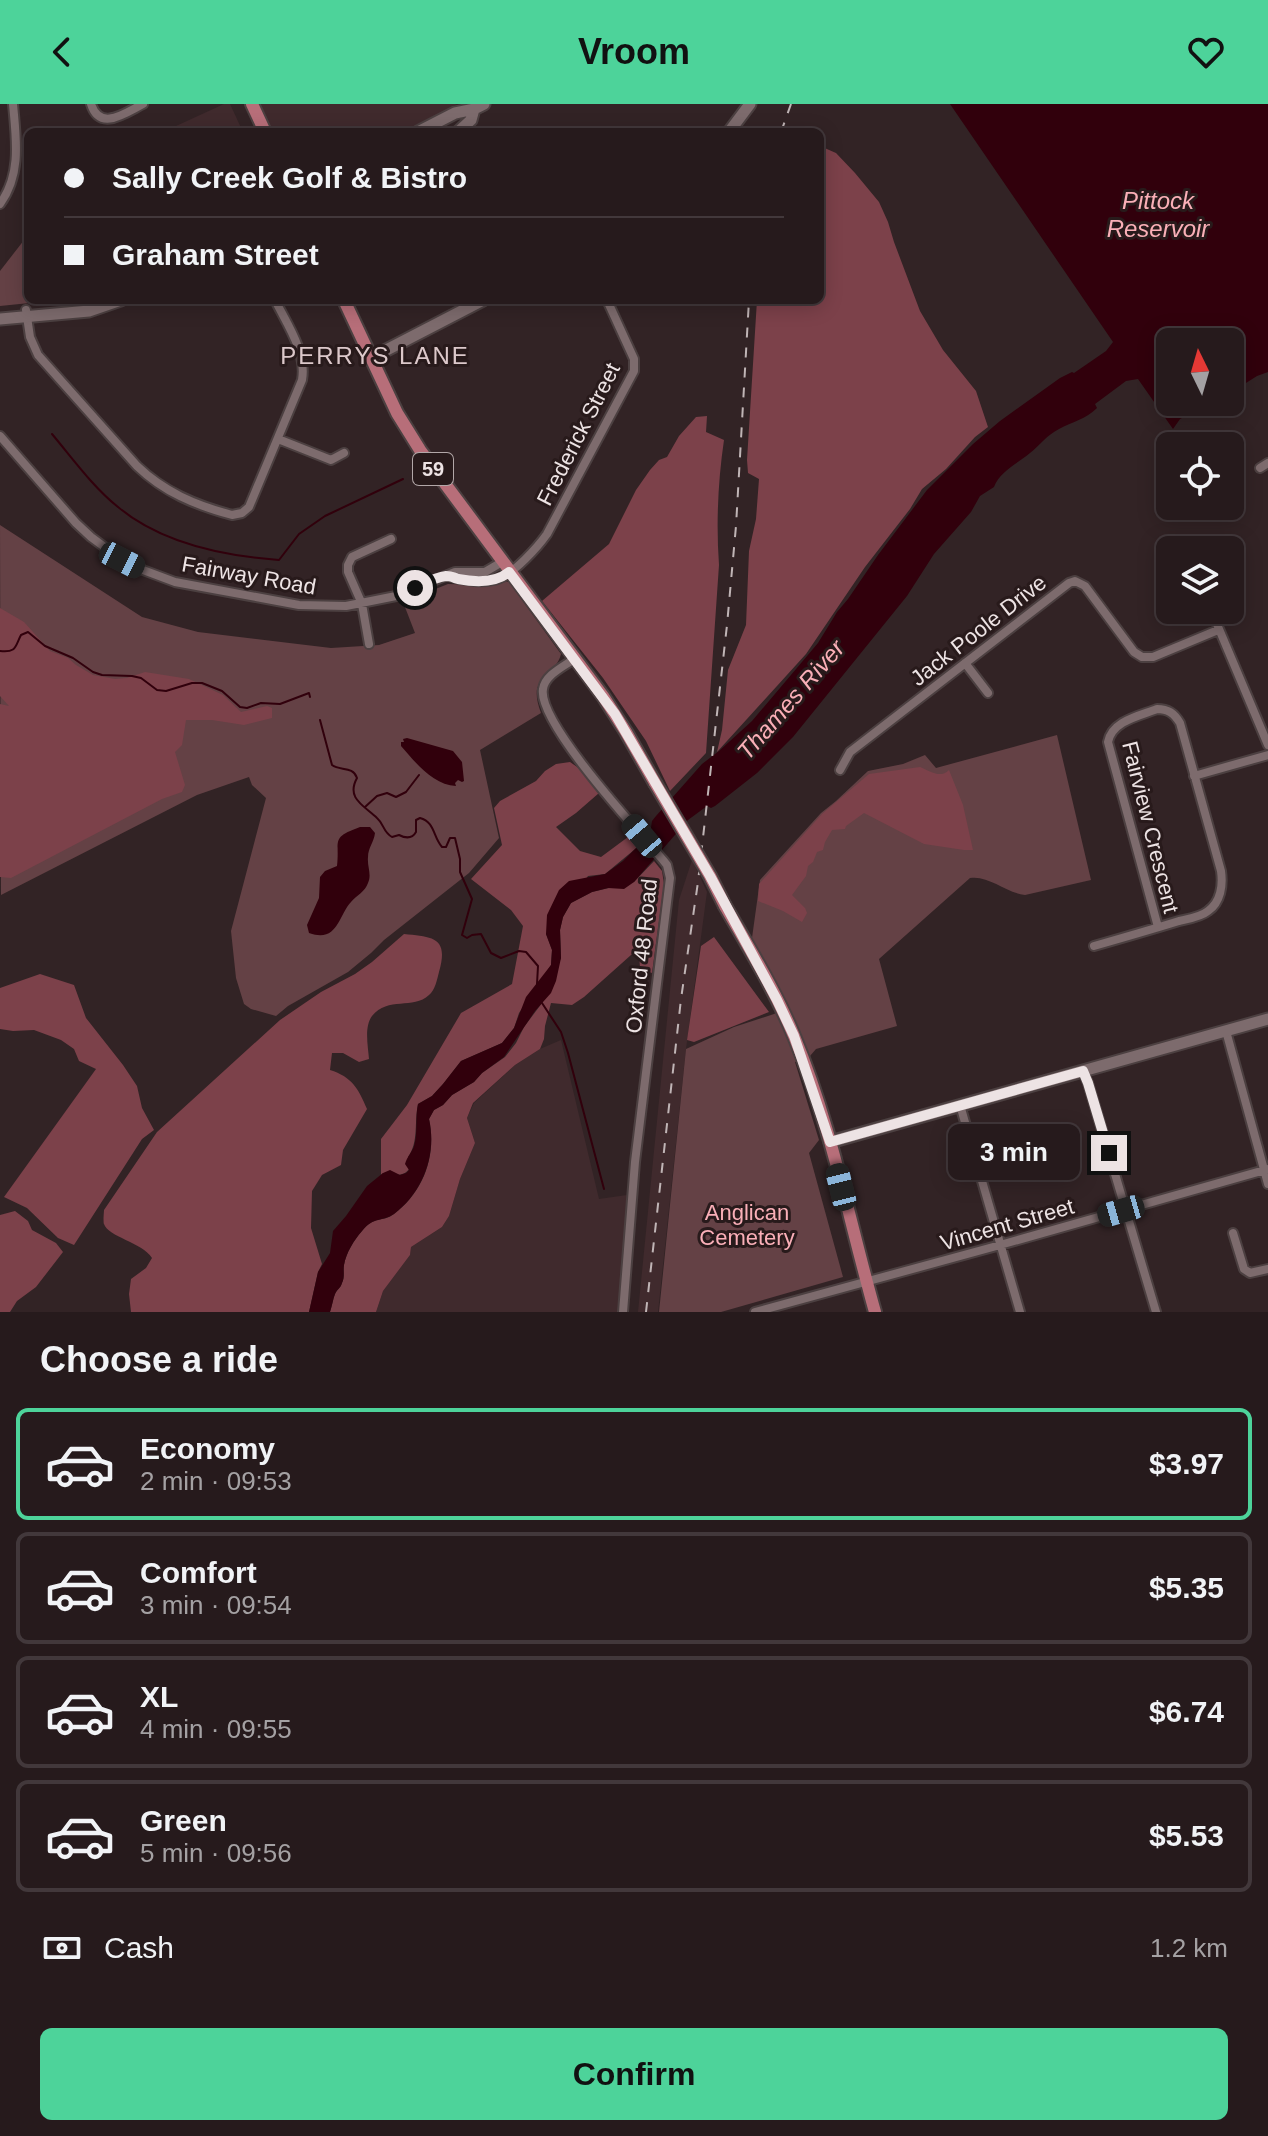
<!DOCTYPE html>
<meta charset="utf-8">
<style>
:root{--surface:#261a1c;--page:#2e2325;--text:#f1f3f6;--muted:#a4a1a3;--line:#42383b;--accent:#4dd39a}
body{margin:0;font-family:Arial,sans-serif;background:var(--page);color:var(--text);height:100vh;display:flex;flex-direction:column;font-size:30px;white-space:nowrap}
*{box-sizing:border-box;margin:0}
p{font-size:26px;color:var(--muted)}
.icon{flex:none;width:44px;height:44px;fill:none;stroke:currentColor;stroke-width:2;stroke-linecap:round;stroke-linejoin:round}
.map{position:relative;height:1208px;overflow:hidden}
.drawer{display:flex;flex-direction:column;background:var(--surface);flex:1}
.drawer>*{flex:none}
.hud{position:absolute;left:24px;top:24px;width:800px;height:176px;border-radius:12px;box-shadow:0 4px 20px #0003,0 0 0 2px var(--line);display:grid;align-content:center;height:176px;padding:0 40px;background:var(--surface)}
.needle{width:52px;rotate:355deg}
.fabs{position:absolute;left:1156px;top:224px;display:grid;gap:16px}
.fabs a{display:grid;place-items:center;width:88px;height:88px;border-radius:12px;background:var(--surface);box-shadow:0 4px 20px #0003,0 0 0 2px var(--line);font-size:40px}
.end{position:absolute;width:36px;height:36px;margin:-18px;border:10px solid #ede3e4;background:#111;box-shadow:0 0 0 4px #111}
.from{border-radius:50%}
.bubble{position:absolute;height:56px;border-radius:12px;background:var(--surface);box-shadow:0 4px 20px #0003,0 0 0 2px var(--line);font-size:26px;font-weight:800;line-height:56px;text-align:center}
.car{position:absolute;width:24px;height:48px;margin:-24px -12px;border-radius:10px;box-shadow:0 0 6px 2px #0007;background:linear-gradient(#222 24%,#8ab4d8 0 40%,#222 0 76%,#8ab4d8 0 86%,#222 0)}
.hud b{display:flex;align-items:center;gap:28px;height:76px;font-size:30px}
.hud b+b{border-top:2px solid var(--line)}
.hud i{width:20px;height:20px;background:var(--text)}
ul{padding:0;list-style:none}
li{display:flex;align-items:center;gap:24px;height:112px;margin:0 16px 12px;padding:0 24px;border:4px solid var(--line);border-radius:12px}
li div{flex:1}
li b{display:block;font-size:30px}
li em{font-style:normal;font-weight:800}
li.on{border-color:var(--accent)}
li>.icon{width:72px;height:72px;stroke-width:1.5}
h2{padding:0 40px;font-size:36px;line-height:96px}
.pay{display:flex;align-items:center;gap:20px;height:88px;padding:0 40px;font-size:30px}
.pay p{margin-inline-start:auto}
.cta{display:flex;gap:16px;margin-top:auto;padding:16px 40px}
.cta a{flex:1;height:92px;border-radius:12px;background:var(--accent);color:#111;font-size:32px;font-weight:800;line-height:92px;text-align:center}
header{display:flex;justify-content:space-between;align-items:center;height:104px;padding:0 40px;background:var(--accent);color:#111;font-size:36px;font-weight:800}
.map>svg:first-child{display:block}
.built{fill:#402a2d}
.green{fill:#644145}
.forest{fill:#7c414a}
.water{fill:#31000c}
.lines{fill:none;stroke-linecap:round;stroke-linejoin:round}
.stream{stroke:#31000c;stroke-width:2}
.street-casing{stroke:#4c4041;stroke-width:12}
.secondary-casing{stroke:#4c4041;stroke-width:15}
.primary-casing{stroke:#4c4041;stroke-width:16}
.street{stroke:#7d6b6d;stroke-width:8}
.secondary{stroke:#7d6b6d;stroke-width:11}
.primary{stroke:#b76e79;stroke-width:12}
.rail{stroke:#c0b5b6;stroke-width:2;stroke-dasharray:10 10;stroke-linecap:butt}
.primary-bridge-casing{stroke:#4c4041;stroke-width:16;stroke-linecap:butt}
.primary-bridge{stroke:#b76e79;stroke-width:12}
.route{stroke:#ede3e4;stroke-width:10}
.labels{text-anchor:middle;stroke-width:6;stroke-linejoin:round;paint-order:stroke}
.shield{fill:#281a1b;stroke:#b2a7a8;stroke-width:2}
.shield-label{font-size:20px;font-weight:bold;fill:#ede3e4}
.street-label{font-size:22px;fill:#ede3e4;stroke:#281a1b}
.park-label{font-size:22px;fill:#faafb8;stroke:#281a1b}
.water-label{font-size:24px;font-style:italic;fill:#faafb7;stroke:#281a1b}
.neighbourhood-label{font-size:24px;letter-spacing:2px;fill:#dcc8ca;stroke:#281a1b}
</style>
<header><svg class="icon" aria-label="back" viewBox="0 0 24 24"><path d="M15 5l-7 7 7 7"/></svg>Vroom<svg class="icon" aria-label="heart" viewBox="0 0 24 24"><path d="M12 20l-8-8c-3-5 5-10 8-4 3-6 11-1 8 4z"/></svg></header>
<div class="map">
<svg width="1268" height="1208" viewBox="0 0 1268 1208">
<rect width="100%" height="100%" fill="#322325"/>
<path class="built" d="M224,0H230L243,28H163Z
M260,0H457L404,28H273Z
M692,756L707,788L686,945L658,1208H638L679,796Z
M561,936L599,1095L627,1091L618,1208H376L383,1187L410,1151L411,1143L442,1123L449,1112L460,1075L475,1039L467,1014L474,999L515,961L540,945Z"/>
<path class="green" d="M28,131V196H59L0,202V167Z
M0,421L142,513L198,528L331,544L379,541L415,529L403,498L448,480L488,481L504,477L509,478L561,550C555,574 526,570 541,609L480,646L499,734L469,769L384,836L371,849L348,868L288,902L276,912L251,905L244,900L236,874L231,827L266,694L252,681L249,673L197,691L1,791Z
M1057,631L1091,776L1025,791C1006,789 989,771 970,774L879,855L897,922L816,945L810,952L795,958L819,1036L809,1049L843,1173L721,1208H659L686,945L734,923L774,910L789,902L752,834L760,776L821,709L836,697L868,667L903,660L925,651L936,664Z"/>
<path class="forest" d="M820,42L836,49L855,69L879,98L888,118L894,138L920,207L943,246L976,287L988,323L975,333L946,365L922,385L910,405L865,463L806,550L717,648L722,626L728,566L746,521L749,447L756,415L759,375L748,369L747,356L757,196H820Z
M707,312L706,328L724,336C718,377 716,419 719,461L706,649L670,687L646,637L603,574L542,497L609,440L636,386L650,366L659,356L667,353L679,332L696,313Z
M0,504L24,518L50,547L68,554L76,561L93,571L115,575L127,574L145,568L189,575L223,591L241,608L267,602L272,604V614L244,621L212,616H186L182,641L175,648L185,681L182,688L162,695L11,774L0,773V600L9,602L0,592Z
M570,658L580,665L599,689L576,709L556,723L580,747L601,753L632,730L640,741L605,770L588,772L546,830L552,846L551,861L519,909L514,924L502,939L461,957L443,980L432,992L418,1000C414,1018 419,1038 408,1053L409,1065C403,1074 392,1070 383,1069L381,1071V1035L407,1001L461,909L512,880L523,822L511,806L471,775L502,741L494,704L500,697L536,677L545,667L556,660Z
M920,663C930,667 940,675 949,666L963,701L973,746H964L924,740L864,709L846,722L845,725L832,726L825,738L823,746L817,748L813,758L808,762L806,772L792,791L805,804L807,809L802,818L783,807L758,797L759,780L822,710L869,670Z
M654,757L662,767L664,780L652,869L640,864L639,849L631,851L584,893L572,901L551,899L545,922L544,935L540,945L515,961L473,999L467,1014L475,1039L460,1075L449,1112L442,1123L411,1143L410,1151L383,1187L376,1208H330C332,1202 333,1195 335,1190C338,1184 340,1185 342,1179C345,1173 343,1167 344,1161C346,1149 354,1136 362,1127C375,1111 382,1119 394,1110C424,1088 437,1050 429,1015L434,1006L443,1001L452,991L474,978L482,969L505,953L516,939L524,923L542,899L561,854L560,826L563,813L571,799L592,788L634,778Z
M404,830C433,833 449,833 439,868C437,876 435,886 429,891C413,906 388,892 372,912C364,923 368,942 369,955L359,958L343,949H332L330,966C352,973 358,984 367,1005L343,1046L341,1061L322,1071L312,1087L311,1124L322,1160L318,1168L309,1208H131L129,1190L131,1175L146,1164L152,1154C142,1138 108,1133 104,1120C103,1118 104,1108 104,1106L157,1028L280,916L321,888L355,870L372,858Z
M714,833L769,908L694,938L687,936L701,842Z
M40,870L74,881L86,914L123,961L137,982L142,1004L154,1026L142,1035L74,1141L58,1134L27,1104L4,1093L96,965L79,957L74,945L61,936L34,926L13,927L0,925V884Z
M15,1107L28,1117L32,1126L56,1139L63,1148L36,1183L17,1197L10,1208H0V1111Z"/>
<path class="water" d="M950,0H1268V268L1257,272L1230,289V238H1170V298H1213L1180,315L1173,325L1138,275L1126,277L1095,300L1097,304C1086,315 1072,318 1059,325C1047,331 1040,341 1030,349C1017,360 1000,367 994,383L980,392L971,408L934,450L907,492L793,633L757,669L715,702L711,704L707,702L688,716L634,778L624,785L608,784L592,788L571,799L563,813L560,826L561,854L556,877L551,889L535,907L504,953L482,969L474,978L452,991L443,1001L434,1006L429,1015C437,1051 423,1088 394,1110C382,1118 374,1112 362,1127C354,1136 346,1149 344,1161C343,1167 345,1173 342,1179C340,1185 338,1184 335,1190C333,1195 332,1202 330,1208H309L318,1168L330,1149L333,1127L346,1112L367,1082L383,1069L390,1066L400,1071L406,1069L409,1066L405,1060C407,1053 412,1048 414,1042C418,1029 415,1014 418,1000L432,992L443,980L461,957L502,939L514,924L526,893L551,861L552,846L546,830L547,811L559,786L569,777L605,770L623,757L650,730L652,717L656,712L702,660L719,647L752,617L818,539L837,508L848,495L878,451L927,386L973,340L1000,317L1060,274L1072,268L1074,269L1106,247L1113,238Z
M407,634L453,647L462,658L464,677L462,678L458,676L455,679L456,682C433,681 415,658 401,642V638H404L403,635Z
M360,723H370L375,729C374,738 368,744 368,753C367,763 372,770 368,779C365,788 357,791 351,798C338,812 338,839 309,829L307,821L319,794L320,773L325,767L337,762C340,736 330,734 360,723Z"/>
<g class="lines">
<path class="stream" d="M52,330C73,355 93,383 118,403C161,439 224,452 279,456L299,430L325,412L403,375
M0,547C17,549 15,542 21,531L28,528L45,542L73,554L93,568L102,571L132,572L141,574L157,586L166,587L192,579H202L222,587L240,603L247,604L261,599L280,600L309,589L310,593
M320,616L332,661C340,667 353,662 357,674C346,694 363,701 377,714C384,720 383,728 392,733L399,731C405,734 412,735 416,728V716L420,714C435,718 433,733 442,743H446L450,734H455L460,755V768L472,795L462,831L467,834L472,831L481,830L491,849L501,854L519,847L526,848L538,862L537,880
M365,703L377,692L387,689L396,693L406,688L419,671
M542,899L561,928L568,949L604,1085"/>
<g class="street-casing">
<path id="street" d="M91,0C100,28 125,9 143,0
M0,100C22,70 16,34 13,0
M26,206L30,233L38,251L137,362C164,388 195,401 232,411L242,409L249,403L302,276C307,249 287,220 275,196
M0,332L76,419L91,433L122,456L143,466L175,478L299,501L346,502L396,492L455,468H485L502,458
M278,335L331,356L344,349
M1260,364L1268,359
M449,472C464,477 485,480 500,474C515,468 537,444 547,430L634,267V255L607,196
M1211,506L1268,641
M369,540L362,500L348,468V461L352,453L391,435
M574,555C563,563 545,571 543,585C537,618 639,728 663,756L667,761L670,774L635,1058L623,1208
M965,559L988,589
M840,666L850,648L1069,479L1075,477L1085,482L1134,548L1142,553H1153L1218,526
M1194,672L1268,651
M1094,842C1122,834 1150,826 1179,817C1188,815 1201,813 1208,807C1221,798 1223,781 1221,767L1180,619C1174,609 1168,605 1157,605C1139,612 1112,617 1108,638L1158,823
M1226,927L1268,1080
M1083,967L1088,979L1156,1208
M960,1001L1020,1208
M1233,1129L1244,1165L1250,1169L1268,1165
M755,1208L993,1143L1268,1065"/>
</g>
<g class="secondary-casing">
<path id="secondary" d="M418,28L455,9L474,5L484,0
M458,28L471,16L474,5
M729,28L750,0
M0,215L89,207L121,196
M371,254L483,196
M830,1038L1268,915"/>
</g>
<g class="primary-casing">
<path id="primary" d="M252,0L265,28
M344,196L397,309L420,346L603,592L626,628L655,679
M725,802C749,844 775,886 794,932C831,1020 849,1116 875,1208"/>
</g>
<use href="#street" class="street"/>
<use href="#secondary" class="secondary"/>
<use href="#primary" class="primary"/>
<path class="rail" d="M781,28L791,0
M646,1208L681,895L698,778L727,521L736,422L749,196"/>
<g class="primary-bridge-casing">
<path id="primary-bridge" d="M655,679L710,772L725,802"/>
</g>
<use href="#primary-bridge" class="primary-bridge"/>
</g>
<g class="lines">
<path class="route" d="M415,484C424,480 435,473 446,472C453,472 451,473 458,475C474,478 496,479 509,468L615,610L710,772L777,896L794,932L830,1038L1083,967L1088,979L1109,1049"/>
</g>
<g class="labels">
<rect class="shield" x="413" y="349" width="40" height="32" rx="6"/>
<g class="shield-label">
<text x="433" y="372">59</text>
</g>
<g class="street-label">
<text transform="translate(578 330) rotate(-63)" y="8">Frederick Street</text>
<text transform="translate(249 471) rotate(10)" y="8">Fairway Road</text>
<text transform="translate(978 526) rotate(-38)" y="8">Jack Poole Drive</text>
<text transform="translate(1151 723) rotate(76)" y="8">Fairview Crescent</text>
<text transform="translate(641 852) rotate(-84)" y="8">Oxford 48 Road</text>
<text transform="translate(1007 1120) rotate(-16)" y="8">Vincent Street</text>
</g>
<g class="park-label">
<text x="747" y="1116">Anglican<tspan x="747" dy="25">Cemetery</tspan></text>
</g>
<g class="water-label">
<text x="1158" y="105">Pittock<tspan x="1158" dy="28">Reservoir</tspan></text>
<text transform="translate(791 596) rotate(-49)" y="8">Thames River</text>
</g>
<g class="neighbourhood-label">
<text x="375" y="260">PERRYS LANE</text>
</g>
</g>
</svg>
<div class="fabs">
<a><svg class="needle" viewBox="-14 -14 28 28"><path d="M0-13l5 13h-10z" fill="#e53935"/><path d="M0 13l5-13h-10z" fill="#a4a1a3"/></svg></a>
<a><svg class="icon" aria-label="locate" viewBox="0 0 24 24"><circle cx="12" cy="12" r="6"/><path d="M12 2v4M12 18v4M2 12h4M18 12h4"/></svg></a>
<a><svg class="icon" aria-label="layers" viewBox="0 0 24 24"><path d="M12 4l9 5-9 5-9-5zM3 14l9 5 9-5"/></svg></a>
</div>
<i class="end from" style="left:415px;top:484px"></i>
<i class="end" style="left:1109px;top:1049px"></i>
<div class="bubble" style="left:948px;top:1020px;width:132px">3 min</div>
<i class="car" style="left:122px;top:456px;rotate:117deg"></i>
<i class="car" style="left:642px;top:732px;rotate:320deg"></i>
<i class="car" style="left:841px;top:1083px;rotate:346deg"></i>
<i class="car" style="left:1121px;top:1107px;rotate:254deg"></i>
<div class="hud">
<b><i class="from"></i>Sally Creek Golf &amp; Bistro</b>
<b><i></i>Graham Street</b>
</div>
</div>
<section class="drawer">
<h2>Choose a ride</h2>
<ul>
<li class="on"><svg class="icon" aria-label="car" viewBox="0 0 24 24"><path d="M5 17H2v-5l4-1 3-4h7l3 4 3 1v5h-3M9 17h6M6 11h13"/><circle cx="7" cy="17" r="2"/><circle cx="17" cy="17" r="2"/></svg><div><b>Economy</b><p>2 min · 09:53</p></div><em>$3.97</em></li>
<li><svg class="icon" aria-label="car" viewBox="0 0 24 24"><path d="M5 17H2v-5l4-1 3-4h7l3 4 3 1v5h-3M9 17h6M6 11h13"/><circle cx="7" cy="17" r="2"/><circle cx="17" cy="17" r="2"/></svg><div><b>Comfort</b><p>3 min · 09:54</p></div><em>$5.35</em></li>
<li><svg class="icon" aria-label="car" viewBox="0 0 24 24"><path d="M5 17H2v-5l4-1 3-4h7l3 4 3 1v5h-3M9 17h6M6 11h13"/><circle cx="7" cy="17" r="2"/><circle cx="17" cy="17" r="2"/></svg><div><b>XL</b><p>4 min · 09:55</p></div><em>$6.74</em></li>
<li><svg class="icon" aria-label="car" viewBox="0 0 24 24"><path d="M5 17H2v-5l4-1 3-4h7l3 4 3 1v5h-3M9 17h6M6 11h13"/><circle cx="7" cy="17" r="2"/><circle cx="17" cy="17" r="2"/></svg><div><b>Green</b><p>5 min · 09:56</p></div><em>$5.53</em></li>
</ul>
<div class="pay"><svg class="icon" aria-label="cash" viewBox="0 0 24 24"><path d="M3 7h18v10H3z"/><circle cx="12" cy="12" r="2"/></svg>Cash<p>1.2 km</p></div>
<div class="cta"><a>Confirm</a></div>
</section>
